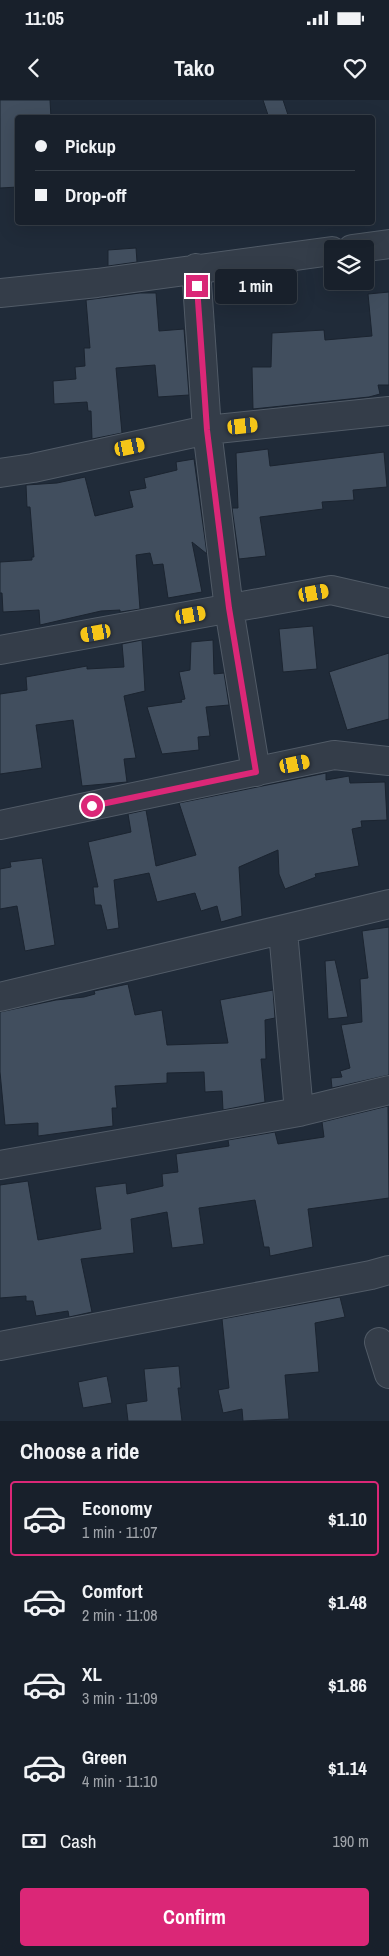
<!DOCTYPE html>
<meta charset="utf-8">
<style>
:root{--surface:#18202b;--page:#252d37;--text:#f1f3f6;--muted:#9fa3a9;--line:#363e47;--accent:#db2777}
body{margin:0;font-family:"Archivo Narrow",sans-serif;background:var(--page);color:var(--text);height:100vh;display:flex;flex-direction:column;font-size:19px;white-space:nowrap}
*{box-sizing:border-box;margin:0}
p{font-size:16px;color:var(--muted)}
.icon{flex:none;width:28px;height:28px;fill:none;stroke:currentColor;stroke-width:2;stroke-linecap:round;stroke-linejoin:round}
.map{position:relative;height:1321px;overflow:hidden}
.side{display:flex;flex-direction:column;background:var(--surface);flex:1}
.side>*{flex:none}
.banner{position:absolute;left:15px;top:15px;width:360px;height:110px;border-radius:5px;box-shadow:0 5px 20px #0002,0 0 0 1px var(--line);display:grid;align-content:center;height:110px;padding:0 20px;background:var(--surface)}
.buttons{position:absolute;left:324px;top:140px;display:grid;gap:10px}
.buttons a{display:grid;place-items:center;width:50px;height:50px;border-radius:5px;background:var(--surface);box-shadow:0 5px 20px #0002,0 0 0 1px var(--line);font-size:25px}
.end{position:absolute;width:22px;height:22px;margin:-11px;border:6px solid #db2777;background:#fff;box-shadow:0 0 0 2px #fff}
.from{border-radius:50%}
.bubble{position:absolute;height:35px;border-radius:5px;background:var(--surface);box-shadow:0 5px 20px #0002,0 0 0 1px var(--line);font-size:16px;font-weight:700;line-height:35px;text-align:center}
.car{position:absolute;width:15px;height:30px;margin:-15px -8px;border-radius:6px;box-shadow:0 0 4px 1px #0007;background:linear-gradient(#f5c518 24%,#345 0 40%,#f5c518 0 76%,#345 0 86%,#f5c518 0)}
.banner b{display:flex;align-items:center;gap:18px;height:48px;font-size:19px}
.banner b+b{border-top:1px solid var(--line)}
.banner i{width:12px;height:12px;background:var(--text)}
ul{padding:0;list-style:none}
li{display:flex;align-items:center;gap:15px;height:75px;margin:0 10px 8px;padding:0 10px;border:2px solid transparent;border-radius:5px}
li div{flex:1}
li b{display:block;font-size:19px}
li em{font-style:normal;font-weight:700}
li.on{border-color:var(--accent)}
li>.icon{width:45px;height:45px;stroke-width:1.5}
h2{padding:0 20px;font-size:22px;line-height:60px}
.pay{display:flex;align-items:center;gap:12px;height:55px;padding:0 20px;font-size:19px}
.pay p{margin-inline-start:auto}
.primary-button{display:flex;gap:10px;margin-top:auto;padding:10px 20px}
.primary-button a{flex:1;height:58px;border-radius:5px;background:var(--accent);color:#fff;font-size:20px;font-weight:700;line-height:58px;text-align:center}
.status{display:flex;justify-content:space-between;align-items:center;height:35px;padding:0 25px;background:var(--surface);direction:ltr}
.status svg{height:14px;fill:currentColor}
header{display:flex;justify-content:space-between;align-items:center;height:65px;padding:0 20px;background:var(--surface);font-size:22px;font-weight:700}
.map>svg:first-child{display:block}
.building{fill:#414e5e;stroke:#1b2430}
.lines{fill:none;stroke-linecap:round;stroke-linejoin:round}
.street-casing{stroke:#515b67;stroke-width:30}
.street{stroke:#343d49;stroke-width:28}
.route{stroke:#db2777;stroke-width:6}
</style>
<div class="status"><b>11:05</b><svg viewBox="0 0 49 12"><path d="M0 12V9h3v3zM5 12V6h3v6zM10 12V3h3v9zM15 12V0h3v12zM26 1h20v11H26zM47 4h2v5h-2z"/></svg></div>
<header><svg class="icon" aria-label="back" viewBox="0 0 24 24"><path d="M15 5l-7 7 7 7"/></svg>Tako<svg class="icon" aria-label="heart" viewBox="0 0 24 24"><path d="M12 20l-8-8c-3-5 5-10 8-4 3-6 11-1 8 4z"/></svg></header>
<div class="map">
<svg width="389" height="1321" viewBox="0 0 389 1321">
<rect width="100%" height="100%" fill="#202b39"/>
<path class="building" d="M0,0H50L51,18H18V87L0,88Z
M263,0H283L289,18H269Z
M136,148L137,162L108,166V150Z
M389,192V285H378L380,294L369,297L253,309L252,267H271L272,233L324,230L325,240L372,236L368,194Z
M140,193H156L159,231L184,229L189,295L158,297L155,265L116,268L122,333L92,339L91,311H88L87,302L54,304L53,281L76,279L75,267L85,266L84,248H90L86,200Z
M268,349L270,366L384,352L387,387L353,390L354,400L322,402L323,409L260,417L266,456L239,459L232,408H238L236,353Z
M194,359L207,454L192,442L202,492L168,498L163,464L153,465L150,453L136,455L140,509L120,512V510L101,511L40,525L39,510L3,512L2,493H0V462L32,460V457H34L30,407H27L26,385L57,383L85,377L95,416L133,407L129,391L146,388L144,378L177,370L176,362Z
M313,526L317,569L283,572L279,529Z
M142,540L145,591L124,596L136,658L124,659L127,682L82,686L73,620L36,625L42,668L0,674V594L27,590L26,577L87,566V569L124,567L122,544Z
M213,540L214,574L224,573L229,605L206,607L210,636L198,637L199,650L162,654L147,607L182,602L181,600L185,599L179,572L190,570L191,542Z
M389,553V619L347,630L329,572Z
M326,673V680L349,676L350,683L385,682L387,720L361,721L362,727L352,729L359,766L315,774L316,777L285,789L279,774L278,750L239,767L242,816L221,822L217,806L201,811L195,793L157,802L149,773L114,780L119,828L107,830L101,805H95L93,787H98L88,742L131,732L128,714L146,710L156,766L196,755L179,703Z
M42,758L55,845L25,851L17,806L0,809V769L11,767L10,762Z
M389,827V975L332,988L331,978L342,977L340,971L350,968L341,925L362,922L360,879L368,878L362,831Z
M335,860L348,917L328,919L325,861Z
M128,884L135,915L162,910L167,945L228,943L220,900L273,890L275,918L265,920L266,959H261L265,1002L223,1010L222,991L205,992L204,972L167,973V983L115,986L117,1008H112L113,1026L38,1036V1023L5,1025L0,972V912L56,900L84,897L95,894L94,891Z
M388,1006L389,1098L308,1109L313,1147L270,1156L269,1147H264L255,1100L199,1108L204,1144L172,1148L167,1112L131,1119L134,1153L81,1159L92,1212L69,1217L68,1211L36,1216L33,1201H26V1196L0,1198V1085L28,1081L38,1140L101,1129L95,1087L126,1083L127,1094L163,1086L162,1074L178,1072L176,1054L229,1046L228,1040L275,1032L278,1044L324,1037L322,1022Z
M340,1197L345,1217L315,1223L319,1272L285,1275L289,1319L243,1321L242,1309L223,1313L218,1290L229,1288L222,1219Z
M179,1266L181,1288H178L182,1321H128L126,1304L147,1301L144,1269Z
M107,1276L112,1303L83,1308L78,1282Z"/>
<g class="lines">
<g class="street-casing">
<path id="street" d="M352,149L389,144
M196,168L207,330L229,509L256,672
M0,193L97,183L332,151
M0,373L33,368L207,330L389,311
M0,550L331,490L389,503
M0,725L334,655L389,661
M283,831L299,1012
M0,897L389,804
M0,1065L299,1012L389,990
M379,1242L389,1274
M0,1246L371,1175L389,1170"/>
</g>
<use href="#street" class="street"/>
</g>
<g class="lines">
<path class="route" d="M92,706L256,672L229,508L207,330L197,186"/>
</g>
</svg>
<div class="buttons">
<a><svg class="icon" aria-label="layers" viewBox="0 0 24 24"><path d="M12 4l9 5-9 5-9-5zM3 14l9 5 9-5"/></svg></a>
</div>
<i class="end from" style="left:92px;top:706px"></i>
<i class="end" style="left:197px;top:186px"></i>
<div class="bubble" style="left:215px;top:169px;width:82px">1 min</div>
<i class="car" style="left:243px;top:326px;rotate:84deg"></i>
<i class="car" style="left:130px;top:347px;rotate:78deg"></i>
<i class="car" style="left:314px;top:493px;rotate:80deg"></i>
<i class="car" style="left:191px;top:515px;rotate:80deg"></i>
<i class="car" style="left:96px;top:533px;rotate:260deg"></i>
<i class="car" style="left:295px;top:664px;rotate:78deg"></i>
<div class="banner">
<b><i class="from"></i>Pickup</b>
<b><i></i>Drop-off</b>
</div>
</div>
<section class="side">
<h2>Choose a ride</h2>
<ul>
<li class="on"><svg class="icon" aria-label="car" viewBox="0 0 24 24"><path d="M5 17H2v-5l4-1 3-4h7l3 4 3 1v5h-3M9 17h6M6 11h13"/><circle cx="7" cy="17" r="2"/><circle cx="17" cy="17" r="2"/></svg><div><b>Economy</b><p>1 min · 11:07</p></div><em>$1.10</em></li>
<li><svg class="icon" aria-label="car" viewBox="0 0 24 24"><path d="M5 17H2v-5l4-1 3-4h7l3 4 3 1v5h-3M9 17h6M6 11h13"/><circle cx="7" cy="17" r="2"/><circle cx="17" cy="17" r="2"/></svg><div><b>Comfort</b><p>2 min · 11:08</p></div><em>$1.48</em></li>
<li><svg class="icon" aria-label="car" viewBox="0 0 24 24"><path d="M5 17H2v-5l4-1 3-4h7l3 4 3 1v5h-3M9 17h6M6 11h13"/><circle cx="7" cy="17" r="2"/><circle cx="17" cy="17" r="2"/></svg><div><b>XL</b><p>3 min · 11:09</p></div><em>$1.86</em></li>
<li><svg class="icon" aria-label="car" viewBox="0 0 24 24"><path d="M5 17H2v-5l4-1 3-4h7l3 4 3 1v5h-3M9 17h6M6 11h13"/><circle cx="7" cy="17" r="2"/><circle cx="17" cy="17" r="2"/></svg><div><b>Green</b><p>4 min · 11:10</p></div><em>$1.14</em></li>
</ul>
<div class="pay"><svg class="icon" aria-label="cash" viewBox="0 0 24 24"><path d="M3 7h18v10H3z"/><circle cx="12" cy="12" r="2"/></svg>Cash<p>190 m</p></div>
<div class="primary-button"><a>Confirm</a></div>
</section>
